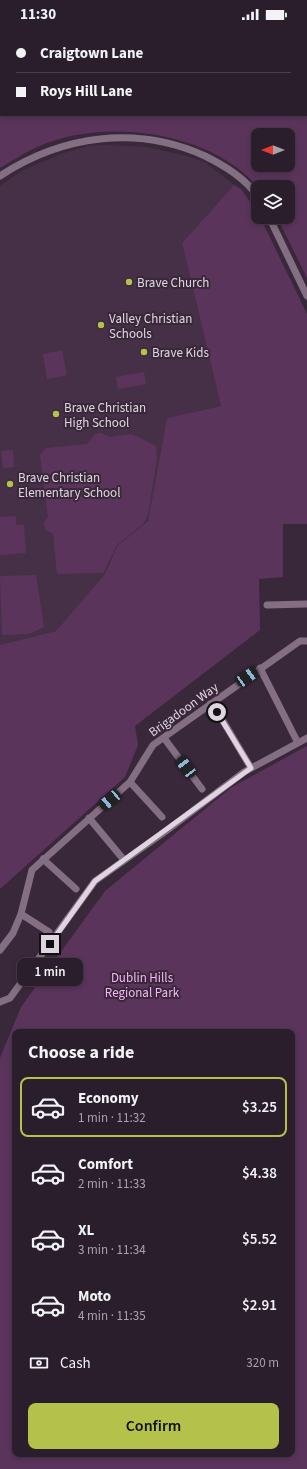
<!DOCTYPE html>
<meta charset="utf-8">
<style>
:root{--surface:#2b1e2c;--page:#332734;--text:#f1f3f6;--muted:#a6a2a9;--line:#473c48;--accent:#b4c24b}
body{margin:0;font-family:"Source Sans 3",sans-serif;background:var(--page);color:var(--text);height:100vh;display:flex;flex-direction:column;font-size:15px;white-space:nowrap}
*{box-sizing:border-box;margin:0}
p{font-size:13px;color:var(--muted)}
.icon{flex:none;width:22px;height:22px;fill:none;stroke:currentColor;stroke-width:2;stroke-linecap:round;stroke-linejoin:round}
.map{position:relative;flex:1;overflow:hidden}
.panel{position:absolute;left:12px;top:1001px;width:283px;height:428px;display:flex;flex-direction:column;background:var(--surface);border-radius:8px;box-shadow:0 2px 6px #0003,0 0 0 1px var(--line)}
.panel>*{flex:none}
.top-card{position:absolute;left:0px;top:0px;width:307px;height:88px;box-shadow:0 2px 6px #0003,0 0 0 1px var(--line);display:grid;align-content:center;height:88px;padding:0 16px;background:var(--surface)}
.needle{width:26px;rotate:270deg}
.fabs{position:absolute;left:251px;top:100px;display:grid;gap:8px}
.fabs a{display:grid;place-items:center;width:44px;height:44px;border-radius:8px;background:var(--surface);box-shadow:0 2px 6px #0003,0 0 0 1px var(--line);font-size:20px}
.end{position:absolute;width:18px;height:18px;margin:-9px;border:5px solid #e0d4e0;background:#111;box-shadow:0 0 0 2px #111}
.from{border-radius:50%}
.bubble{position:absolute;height:28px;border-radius:8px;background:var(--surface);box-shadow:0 2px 6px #0003,0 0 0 1px var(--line);font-size:13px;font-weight:600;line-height:28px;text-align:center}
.car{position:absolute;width:12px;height:24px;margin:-12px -6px;border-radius:5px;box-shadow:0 0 3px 1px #0007;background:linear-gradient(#222 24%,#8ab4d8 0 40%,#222 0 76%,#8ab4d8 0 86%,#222 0)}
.top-card b{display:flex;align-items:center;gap:14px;height:38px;font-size:15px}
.top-card b+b{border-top:1px solid var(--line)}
.top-card i{width:10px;height:10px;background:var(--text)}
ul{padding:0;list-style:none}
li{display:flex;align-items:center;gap:12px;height:60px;margin:0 8px 6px;padding:0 8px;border:2px solid transparent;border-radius:8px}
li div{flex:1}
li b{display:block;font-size:15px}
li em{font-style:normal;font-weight:600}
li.on{border-color:var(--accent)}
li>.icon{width:36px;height:36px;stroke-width:1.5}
h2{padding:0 16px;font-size:18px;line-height:48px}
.pay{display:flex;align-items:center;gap:10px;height:44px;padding:0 16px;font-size:15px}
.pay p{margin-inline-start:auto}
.button{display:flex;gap:8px;margin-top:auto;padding:8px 16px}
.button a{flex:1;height:46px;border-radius:8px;background:var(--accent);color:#111;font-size:16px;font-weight:600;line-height:46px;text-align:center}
.status{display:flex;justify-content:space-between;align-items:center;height:28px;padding:0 20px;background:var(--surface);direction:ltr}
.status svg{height:11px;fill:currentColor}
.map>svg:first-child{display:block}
.built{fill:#463047}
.green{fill:#5b345c;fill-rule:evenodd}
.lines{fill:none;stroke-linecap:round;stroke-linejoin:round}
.minor{stroke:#836e83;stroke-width:7}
.route{stroke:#e0d4e0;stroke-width:5}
.poi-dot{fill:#b4c24b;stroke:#39283a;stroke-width:1.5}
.labels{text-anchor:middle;stroke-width:4;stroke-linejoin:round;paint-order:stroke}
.poi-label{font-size:13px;fill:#e0d4e0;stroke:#39283a;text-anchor:start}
.street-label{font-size:13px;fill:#e0d4e0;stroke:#39283a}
.park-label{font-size:13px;fill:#f9b4fb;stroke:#39283a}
</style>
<div class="status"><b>11:30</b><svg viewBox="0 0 49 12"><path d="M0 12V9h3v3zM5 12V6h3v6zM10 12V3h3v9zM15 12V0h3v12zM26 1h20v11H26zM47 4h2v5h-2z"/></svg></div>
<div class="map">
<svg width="307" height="1441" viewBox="0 0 307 1441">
<rect width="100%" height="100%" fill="#39283a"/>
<path class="built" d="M106,117L147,119L187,128L206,135L234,157L182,215L221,378L167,390L148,493L117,518L105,546L56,603L0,617V158L23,142L61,126L88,118Z"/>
<path class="green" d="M307,65V250L277,189H288V159H258C210,103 104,89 37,119C24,125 12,133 0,140V75L1,87H306ZM258,107H288V137H258Z
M234,157L241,161L258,185V189H260L307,286V496H283V549L259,551L260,602L135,698L138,717L125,749L0,861V617L56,603L105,546L117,518L148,493L167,390L221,378L182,215Z
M62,322L67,347L47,351L43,326Z
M144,344L146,356L118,361L116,349Z
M101,405L110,409L132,406L156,418L157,430L148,487L143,496L117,517L103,545L57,546L53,506L45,501L44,495L48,489L40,427L46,420L87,416L95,406Z
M13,422L14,439L3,440L1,423Z
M16,488V497H24L26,525L0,527V489Z
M36,547L44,599L29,606L2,607L0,548Z
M307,718V1441H0V1030L21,979L105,863L232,759ZM15,1004H292V1426H15Z"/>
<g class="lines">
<path class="minor" d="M204,0V1
M74,1V0
M283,1L284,0
M0,148C62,107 137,97 205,128C225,138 245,150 258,169
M269,189L307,268
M267,577L307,576
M260,640L298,715
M210,676L223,693L251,740
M164,710L202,761
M130,754L162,789
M89,790L124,832
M43,831L76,861
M21,886L49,904
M0,922L13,905L21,886L32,842L130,754L153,717L300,613H307
M0,974L10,970L95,853L166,803L244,744L307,710"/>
</g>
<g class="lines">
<path class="route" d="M50,916L95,853L251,740L217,684"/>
</g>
<g class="poi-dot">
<circle cx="129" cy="254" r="4"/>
<circle cx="101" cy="297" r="4"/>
<circle cx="144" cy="324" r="4"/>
<circle cx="56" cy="386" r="4"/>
<circle cx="10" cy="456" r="4"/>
</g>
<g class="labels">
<g class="poi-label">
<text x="137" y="259">Brave Church</text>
<text x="109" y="295">Valley Christian<tspan x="109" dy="15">Schools</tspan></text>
<text x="152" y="329">Brave Kids</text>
<text x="64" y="384">Brave Christian<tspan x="64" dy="15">High School</tspan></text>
<text x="18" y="454">Brave Christian<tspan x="18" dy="15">Elementary School</tspan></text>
</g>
<g class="street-label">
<text transform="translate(183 681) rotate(-36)" y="5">Brigadoon Way</text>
</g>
<g class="park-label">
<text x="142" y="954">Dublin Hills<tspan x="142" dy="15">Regional Park</tspan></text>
</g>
</g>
</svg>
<div class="fabs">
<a><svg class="needle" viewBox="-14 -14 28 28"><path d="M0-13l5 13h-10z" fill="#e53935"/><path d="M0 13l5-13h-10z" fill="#a6a2a9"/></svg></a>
<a><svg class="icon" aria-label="layers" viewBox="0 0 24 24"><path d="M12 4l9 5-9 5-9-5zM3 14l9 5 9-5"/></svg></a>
</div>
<i class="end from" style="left:217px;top:684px"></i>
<i class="end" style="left:50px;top:916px"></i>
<div class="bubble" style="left:17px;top:930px;width:66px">1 min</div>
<i class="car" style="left:247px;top:649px;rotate:55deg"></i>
<i class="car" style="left:186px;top:739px;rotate:323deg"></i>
<i class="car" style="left:110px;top:772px;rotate:230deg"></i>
<div class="top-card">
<b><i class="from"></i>Craigtown Lane</b>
<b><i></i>Roys Hill Lane</b>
</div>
<section class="panel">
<h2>Choose a ride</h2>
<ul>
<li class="on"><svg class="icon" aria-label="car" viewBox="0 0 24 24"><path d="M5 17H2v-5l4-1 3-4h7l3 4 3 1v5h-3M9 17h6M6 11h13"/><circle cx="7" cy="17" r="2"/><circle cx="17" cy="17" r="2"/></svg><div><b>Economy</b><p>1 min · 11:32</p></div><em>$3.25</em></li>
<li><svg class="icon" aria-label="car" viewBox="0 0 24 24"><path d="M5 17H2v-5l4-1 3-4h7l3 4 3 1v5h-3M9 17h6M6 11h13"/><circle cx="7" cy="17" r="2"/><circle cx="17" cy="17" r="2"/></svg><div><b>Comfort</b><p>2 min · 11:33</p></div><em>$4.38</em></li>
<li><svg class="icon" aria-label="car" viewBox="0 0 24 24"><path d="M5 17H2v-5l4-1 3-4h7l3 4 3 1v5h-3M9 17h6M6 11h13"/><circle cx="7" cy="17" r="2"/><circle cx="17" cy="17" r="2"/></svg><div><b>XL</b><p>3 min · 11:34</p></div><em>$5.52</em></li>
<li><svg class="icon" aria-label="car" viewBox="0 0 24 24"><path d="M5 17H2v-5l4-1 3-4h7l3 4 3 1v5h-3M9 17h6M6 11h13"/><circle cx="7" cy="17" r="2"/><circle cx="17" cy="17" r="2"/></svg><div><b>Moto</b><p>4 min · 11:35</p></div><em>$2.91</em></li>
</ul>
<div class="pay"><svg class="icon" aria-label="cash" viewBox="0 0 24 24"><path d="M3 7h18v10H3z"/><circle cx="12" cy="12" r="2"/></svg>Cash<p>320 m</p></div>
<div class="button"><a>Confirm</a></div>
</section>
</div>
